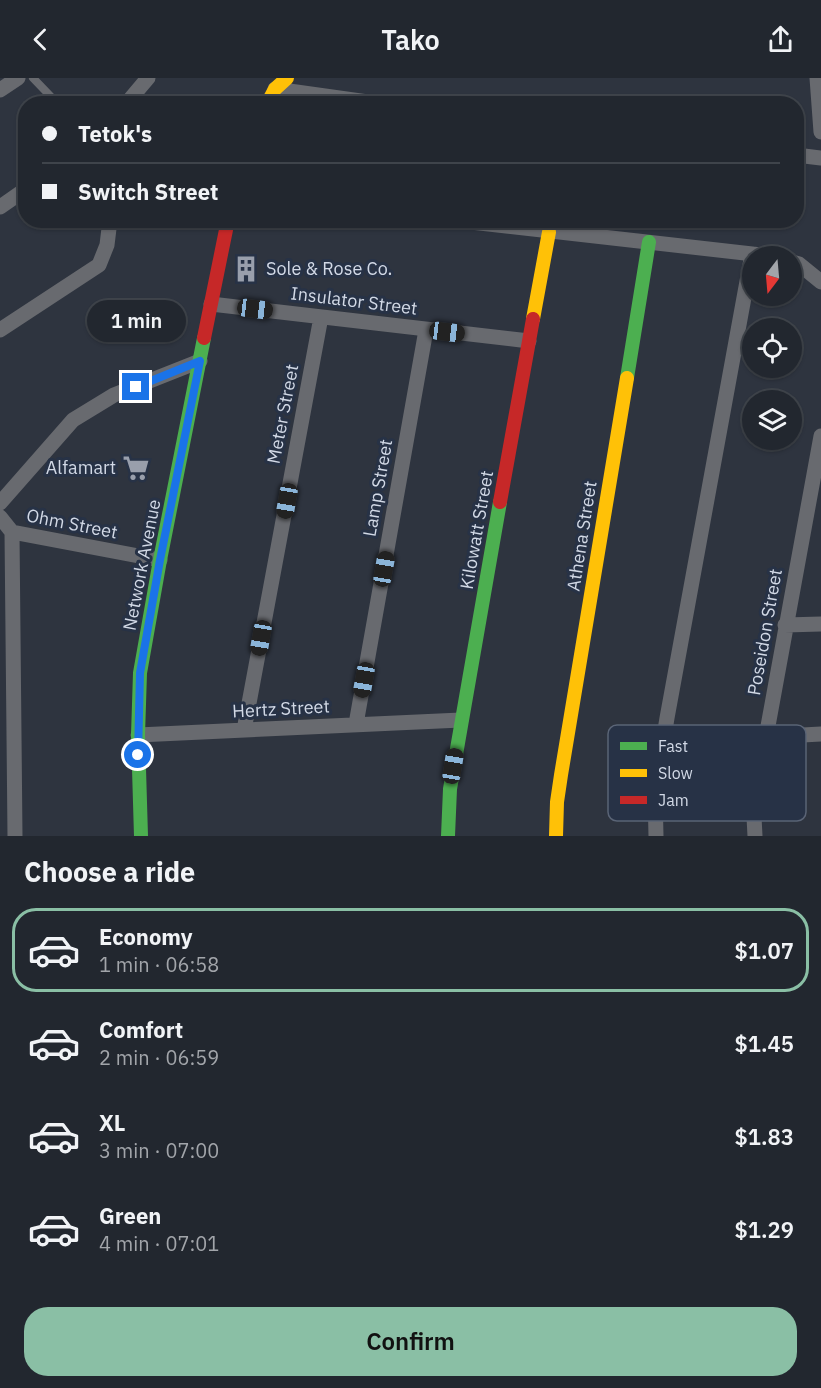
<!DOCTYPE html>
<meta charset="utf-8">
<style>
:root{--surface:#22272f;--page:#2e333b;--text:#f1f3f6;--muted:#a2a5aa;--line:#3f444b;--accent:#8abfa5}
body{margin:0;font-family:"IBM Plex Sans",sans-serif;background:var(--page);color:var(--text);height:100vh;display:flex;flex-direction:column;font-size:22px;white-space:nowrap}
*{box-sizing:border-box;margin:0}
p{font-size:20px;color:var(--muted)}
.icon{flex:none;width:33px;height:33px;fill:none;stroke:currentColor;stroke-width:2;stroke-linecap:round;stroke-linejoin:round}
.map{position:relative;height:758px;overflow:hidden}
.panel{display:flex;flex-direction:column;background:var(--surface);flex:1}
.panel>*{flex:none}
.hud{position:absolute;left:18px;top:18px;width:786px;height:132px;border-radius:24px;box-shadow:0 2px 4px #0004,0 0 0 2px var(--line);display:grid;align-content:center;height:132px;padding:0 24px;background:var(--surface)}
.needle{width:39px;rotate:196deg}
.fabs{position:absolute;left:742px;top:168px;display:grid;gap:12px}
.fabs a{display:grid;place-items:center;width:60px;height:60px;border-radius:50%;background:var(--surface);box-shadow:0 2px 4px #0004,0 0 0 2px var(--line);font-size:30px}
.end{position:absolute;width:27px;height:27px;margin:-14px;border:8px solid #1a73e8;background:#fff;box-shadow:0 0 0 3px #fff}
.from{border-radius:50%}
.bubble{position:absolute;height:42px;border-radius:21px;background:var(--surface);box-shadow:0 2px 4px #0004,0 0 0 2px var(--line);font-size:20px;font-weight:600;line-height:42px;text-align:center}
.car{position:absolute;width:18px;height:36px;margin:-18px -9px;border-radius:8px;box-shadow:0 0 4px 2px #0007;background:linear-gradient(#222 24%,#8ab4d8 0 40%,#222 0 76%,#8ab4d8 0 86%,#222 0)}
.hud b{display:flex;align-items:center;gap:21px;height:57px;font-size:22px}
.hud b+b{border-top:2px solid var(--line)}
.hud i{width:15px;height:15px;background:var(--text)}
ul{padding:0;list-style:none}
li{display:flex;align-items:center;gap:18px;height:84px;margin:0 12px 9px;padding:0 12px;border:3px solid transparent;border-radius:24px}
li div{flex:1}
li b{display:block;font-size:22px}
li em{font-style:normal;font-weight:600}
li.current{border-color:var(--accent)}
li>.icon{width:54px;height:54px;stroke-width:1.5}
h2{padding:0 24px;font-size:27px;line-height:72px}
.primary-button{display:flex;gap:12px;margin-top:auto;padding:12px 24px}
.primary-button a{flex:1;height:69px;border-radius:24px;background:var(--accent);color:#111;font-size:24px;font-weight:600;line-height:69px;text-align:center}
header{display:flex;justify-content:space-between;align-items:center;height:78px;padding:0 24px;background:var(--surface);font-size:27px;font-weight:600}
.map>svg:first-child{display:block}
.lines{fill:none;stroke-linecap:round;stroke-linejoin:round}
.lane{stroke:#686a6f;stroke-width:8}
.street{stroke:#686a6f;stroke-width:15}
.fast{stroke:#4caf50;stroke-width:14}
.slow{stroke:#ffc107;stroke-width:14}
.jam{stroke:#c62828;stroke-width:14}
.route{stroke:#1a73e8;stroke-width:8}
.labels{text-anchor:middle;stroke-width:6;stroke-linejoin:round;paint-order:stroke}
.poi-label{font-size:18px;fill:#d2d9e6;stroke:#273246;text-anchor:start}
.street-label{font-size:18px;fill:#d2d9e6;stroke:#273246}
.key{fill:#273246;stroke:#5a6476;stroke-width:1.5}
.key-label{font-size:16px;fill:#d2d9e6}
</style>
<header><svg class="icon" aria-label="back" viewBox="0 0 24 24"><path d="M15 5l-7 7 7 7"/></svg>Tako<svg class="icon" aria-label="share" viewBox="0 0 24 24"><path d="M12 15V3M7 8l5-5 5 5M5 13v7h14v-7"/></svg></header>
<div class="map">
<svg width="821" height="758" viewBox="0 0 821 758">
<rect width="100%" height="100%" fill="#2e343f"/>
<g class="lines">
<path class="lane" d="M33,0L58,26"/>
<path class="street" d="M817,0L821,54
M275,11L382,26
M0,12L18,0
M126,26L148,0
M796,77L821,80
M0,129L26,111
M453,142L771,178
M792,184L799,186L821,204
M211,226L529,263
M0,252L99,187L107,167L110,142
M0,425L73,342L114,317L200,283
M0,439L12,454L15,758
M12,454L160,482
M785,547L821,546
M356,646L426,252
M244,652L321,239
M138,657L461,642
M766,659L821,656
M656,758L655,714L667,640L752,176
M755,758L754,739L766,659L821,358"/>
<path class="fast" d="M627,300L649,164
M141,758L138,657L140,595L160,482L204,260
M448,758L450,711L500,424"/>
<path class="slow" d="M267,26L275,11L287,0
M533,241L549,154
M556,758L557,724L561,697L627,300"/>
<path class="jam" d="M204,260L228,142
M500,424L533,241"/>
</g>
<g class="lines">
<path class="route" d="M136,309L200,283L160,482L140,595L138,677"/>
</g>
<defs>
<g id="building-bare" transform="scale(2.07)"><path d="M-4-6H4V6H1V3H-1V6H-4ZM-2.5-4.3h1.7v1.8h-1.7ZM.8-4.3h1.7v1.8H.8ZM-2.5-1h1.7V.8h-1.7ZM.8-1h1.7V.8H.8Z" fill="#999fac" stroke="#273246" stroke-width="2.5" paint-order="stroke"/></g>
<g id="supermarket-bare" transform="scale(2.07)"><path d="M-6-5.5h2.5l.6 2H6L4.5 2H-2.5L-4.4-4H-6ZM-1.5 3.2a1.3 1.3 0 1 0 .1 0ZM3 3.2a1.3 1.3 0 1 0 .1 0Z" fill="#999fac" stroke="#273246" stroke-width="2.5" paint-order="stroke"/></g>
</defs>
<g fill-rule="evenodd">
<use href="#building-bare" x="246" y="191"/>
<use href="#supermarket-bare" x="136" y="390"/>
</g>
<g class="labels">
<g class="poi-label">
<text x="266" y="197">Sole &amp; Rose Co.</text>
<text x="116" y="396" text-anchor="end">Alfamart</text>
</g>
<g class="street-label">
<text transform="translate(354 223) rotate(7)" y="6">Insulator Street</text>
<text transform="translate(283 336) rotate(-79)" y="6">Meter Street</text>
<text transform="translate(378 410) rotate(-80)" y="6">Lamp Street</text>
<text transform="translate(72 446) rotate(11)" y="6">Ohm Street</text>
<text transform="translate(477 452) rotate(-80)" y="6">Kilowatt Street</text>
<text transform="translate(582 458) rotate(-81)" y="6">Athena Street</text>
<text transform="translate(142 487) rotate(-79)" y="6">Network Avenue</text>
<text transform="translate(765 554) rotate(-80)" y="6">Poseidon Street</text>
<text transform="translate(281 631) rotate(-3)" y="6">Hertz Street</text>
</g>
</g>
<rect x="608" y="647" width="198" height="96" rx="9" class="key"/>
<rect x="620" y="664" width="27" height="8" fill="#4caf50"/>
<rect x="620" y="691" width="27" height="8" fill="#ffc107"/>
<rect x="620" y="718" width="27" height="8" fill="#c62828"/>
<g class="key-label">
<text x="658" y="674">Fast</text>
<text x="658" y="701">Slow</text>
<text x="658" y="728">Jam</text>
</g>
</svg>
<div class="fabs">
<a><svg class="needle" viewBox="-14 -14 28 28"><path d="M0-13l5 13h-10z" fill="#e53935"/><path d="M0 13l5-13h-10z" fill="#a2a5aa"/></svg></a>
<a><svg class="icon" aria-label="locate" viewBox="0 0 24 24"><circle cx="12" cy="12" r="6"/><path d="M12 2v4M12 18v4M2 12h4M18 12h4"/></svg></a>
<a><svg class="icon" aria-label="layers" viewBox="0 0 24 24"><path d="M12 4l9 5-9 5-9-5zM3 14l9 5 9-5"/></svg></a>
</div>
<i class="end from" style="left:138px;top:677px"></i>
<i class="end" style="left:136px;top:309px"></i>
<div class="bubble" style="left:87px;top:222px;width:99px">1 min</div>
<i class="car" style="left:255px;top:231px;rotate:97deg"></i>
<i class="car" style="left:447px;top:254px;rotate:97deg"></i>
<i class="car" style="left:287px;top:423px;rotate:190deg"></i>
<i class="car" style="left:384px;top:491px;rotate:10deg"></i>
<i class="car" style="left:261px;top:560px;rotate:190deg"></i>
<i class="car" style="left:364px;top:602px;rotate:190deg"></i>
<i class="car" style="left:453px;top:688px;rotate:9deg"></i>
<div class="hud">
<b><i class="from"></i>Tetok's</b>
<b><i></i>Switch Street</b>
</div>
</div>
<section class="panel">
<h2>Choose a ride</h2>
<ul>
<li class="current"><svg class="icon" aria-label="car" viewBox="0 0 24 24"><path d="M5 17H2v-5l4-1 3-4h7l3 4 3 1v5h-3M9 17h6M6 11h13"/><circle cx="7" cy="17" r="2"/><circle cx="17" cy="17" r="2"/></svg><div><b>Economy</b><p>1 min · 06:58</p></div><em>$1.07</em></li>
<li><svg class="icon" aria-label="car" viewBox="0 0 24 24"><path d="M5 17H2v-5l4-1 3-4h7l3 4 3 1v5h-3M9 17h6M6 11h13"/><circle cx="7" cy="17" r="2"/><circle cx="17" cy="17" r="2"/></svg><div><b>Comfort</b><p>2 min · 06:59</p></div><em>$1.45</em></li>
<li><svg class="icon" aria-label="car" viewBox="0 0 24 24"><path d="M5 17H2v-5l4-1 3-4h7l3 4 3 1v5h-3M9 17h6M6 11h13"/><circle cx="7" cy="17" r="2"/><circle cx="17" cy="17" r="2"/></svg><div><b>XL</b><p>3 min · 07:00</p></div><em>$1.83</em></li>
<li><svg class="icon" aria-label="car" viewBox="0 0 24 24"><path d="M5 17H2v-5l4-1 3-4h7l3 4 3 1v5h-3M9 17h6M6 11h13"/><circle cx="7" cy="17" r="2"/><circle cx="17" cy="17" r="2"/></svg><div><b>Green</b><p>4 min · 07:01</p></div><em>$1.29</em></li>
</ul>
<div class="primary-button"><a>Confirm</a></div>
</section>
